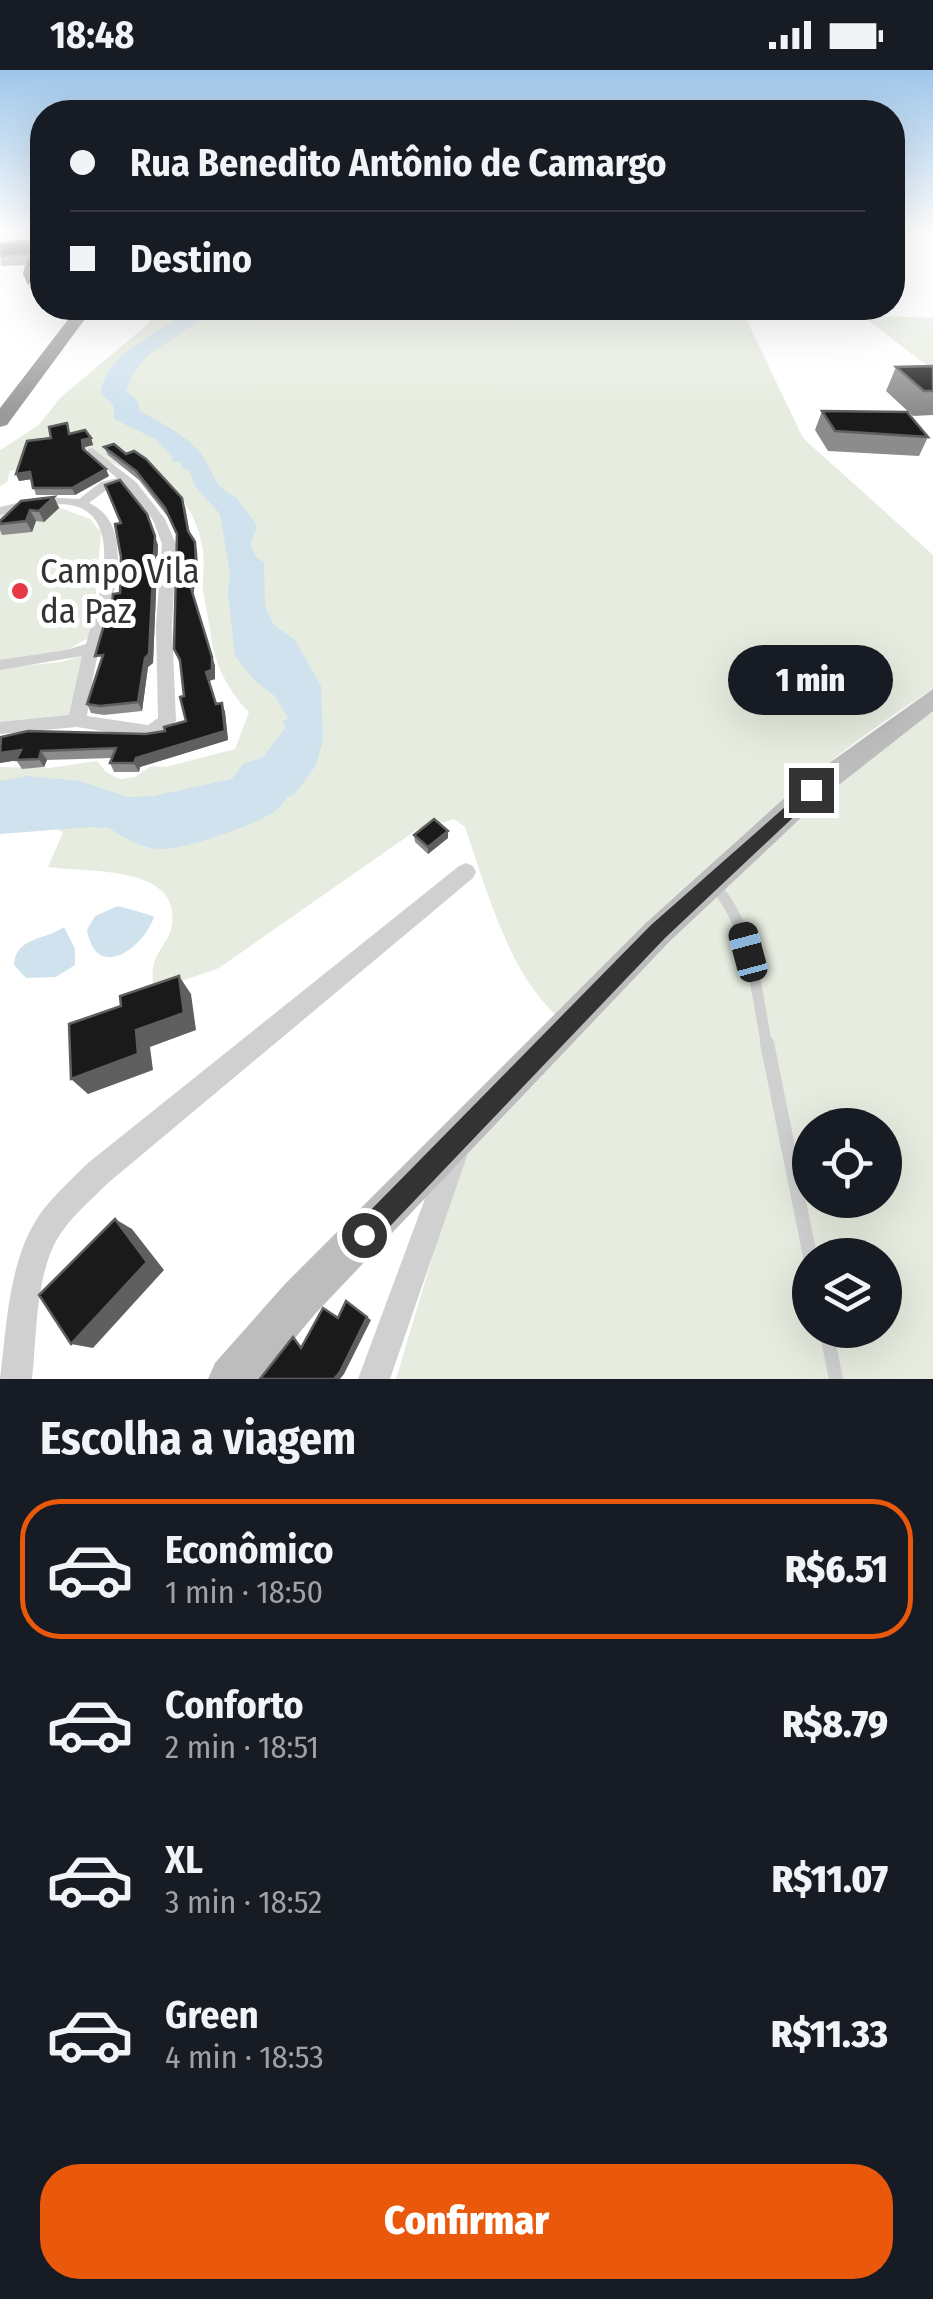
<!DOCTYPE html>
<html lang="pt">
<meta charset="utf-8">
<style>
:root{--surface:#171b24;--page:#20242c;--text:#f1f3f6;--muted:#9ea1a6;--line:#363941;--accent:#ea580c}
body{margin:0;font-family:"Fira Sans Condensed",sans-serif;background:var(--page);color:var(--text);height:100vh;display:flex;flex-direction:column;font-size:38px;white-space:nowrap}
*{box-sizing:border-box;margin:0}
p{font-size:32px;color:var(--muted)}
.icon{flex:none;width:55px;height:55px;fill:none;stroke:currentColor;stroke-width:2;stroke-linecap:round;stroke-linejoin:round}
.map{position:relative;height:1309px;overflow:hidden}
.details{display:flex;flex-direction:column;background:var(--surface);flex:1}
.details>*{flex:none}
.guide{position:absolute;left:30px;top:30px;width:875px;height:220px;border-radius:40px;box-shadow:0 10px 40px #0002;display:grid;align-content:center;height:220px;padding:0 40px;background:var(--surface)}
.controls{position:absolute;left:792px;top:1038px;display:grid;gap:20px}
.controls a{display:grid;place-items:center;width:110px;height:110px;border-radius:50%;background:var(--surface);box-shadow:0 10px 40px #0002;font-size:50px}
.end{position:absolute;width:45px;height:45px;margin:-22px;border:12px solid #333;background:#fff;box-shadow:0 0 0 5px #fff}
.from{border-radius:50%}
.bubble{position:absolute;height:70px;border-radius:35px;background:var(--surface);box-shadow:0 10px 40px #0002;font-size:32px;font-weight:800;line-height:70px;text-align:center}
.car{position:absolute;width:30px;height:60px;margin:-30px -15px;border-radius:12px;box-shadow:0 0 8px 2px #0007;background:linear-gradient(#222 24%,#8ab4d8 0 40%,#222 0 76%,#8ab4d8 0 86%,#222 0)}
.guide b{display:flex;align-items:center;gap:35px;height:95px;font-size:38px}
.guide b+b{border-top:2px solid var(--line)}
.guide i{width:25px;height:25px;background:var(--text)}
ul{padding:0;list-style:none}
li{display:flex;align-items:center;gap:30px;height:140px;margin:0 20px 15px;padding:0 20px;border:5px solid transparent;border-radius:40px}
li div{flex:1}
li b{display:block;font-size:38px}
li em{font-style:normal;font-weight:800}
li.active{border-color:var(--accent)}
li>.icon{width:90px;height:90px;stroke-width:1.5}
h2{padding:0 40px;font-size:45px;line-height:120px}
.cta{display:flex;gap:20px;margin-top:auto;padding:20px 40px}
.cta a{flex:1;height:115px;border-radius:40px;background:var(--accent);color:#fff;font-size:40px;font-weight:800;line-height:115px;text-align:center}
.status{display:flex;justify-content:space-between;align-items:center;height:70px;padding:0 50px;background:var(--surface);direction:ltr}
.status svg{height:28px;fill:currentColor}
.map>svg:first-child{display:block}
.green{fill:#e6ecdf;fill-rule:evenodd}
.water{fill:#cfe2ee}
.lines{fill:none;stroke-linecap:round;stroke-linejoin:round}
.river{fill:#cfe2ee;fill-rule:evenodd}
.lane-far1{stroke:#d0d0d0;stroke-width:11}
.lane{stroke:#d0d0d0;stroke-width:14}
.street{fill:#d0d0d0;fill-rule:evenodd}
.secondary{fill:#bdbdbd;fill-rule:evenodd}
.highway{fill:#9a9a9a;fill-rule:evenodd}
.wall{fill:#8c8c8c}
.shaded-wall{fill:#5f5f5f}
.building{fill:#1a1a1a;stroke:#5f5f5f;stroke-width:2.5}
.route{fill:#333}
.poi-dot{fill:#e63946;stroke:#fff;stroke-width:4}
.labels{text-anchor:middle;stroke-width:10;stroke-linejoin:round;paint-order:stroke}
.poi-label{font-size:35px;fill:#333;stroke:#fff;text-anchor:start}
</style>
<div class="status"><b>18:48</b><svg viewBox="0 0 49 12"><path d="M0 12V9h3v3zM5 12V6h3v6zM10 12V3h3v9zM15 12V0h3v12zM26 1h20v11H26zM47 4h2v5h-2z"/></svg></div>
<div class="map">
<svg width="933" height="1309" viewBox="0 0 933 1309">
<rect width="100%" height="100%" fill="#fff"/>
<path class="green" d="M159,238H741L803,368L933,485V619C792,707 675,829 556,945C508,901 486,818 465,757L454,749L415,761L219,898L153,921C153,911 151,899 155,890C159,879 171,867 172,855C181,794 87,803 48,797L63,762L0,729V697L49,698L97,691L106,702L120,709L135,707L151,696L166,697L235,679L249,642C232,626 216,597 212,574C210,557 206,539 203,521C202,508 205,495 203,482C201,458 181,411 154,412L97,386L10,401L7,412L0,416V380L39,355L60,328L148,254Z
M861,245L933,248V300Z
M58,437L90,449L101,462L95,535L88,568L67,580L0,592V444Z
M84,585L71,647L0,655V598L61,592Z
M933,636V1309H396L467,1071L710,826L820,723ZM810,1055H885V1130H810ZM810,1185H885V1260H810Z"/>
<path class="water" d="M202,238H213C181,262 124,271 126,321L138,332L140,341C159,352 188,366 201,384C215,402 212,417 236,427C242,436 252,447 257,457L250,474L257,488L264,492L265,537L274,555L295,570L321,616L323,670L316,695L294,725L211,746L185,758L155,761L91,757L0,764V711L28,706L80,711L128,727L153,726L232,709L243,694L263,687L286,657L282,652L288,648L275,626L255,611L235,586L228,523L230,503L220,444L194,415L190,401L181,397L182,392L171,391L173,387L155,369L114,349V336L101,324C105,278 171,260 202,238Z
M118,836L150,845L154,847C143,879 96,912 87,860L95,846Z
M64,857L75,879V895L56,907L26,908L14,895C15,867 46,870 64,857Z"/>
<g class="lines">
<path class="river" d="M197,238H218L147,286L132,306L124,327H108L105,322C121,277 158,260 197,238Z
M278,694L292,699L298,710C292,721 285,733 275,741C256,755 180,782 156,779C135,776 102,758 92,739L98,727L113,722L164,743L240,721L264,699Z"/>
<path class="lane-far1" d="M714,815C752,857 756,921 767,976"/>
<path class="lane" d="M767,973L810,1186
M826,1260L836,1309"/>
<path class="street" d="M92,378L136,412L165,449L176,474L172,556L176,651L151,669L77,657L0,664V652L69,645L82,586L0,600V590L66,580L86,574C96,538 129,445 70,435C47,431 22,440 0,445V437L43,427L79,429L101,412L117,408L88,383V379ZM124,414L153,450L162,474L156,556L158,648L148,655L87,646C90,625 93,604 98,584C109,543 141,456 89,433L109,418Z
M466,793L473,796L476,802L473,808L108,1113C90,1131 69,1148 56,1171C35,1211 37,1265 32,1309H0C7,1255 8,1191 40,1144C54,1125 72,1109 88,1093L459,796Z
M455,1070L465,1073L468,1083L390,1309H358L442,1083L445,1073Z"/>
<path class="secondary" d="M933,619V641L821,729L669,872L315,1244L261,1309H208L215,1293L285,1214L647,852L801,713Z"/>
<path class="highway" d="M77,238H93L7,355L0,357V338Z"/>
</g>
<path class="wall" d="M42,160V197L28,215L24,205L27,195L1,196L0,173L35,170Z
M933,296V345L913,346L886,321L896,297Z
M822,341L928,367L919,386L828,381L815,360Z
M70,364L91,368L93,375L85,377V381L109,406L75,425H36L31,409L19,411L16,404L51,368Z
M104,377L185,436L190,464L197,481L198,502L193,524L215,596V609L209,611L216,634L222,633L225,642L228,670L140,697L139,702H114L110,693L112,688L47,690L44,697L22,699L16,690L0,693V668L146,664L165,661L186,651L180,594L174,579L177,466L168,447L139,410L108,385Z
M54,427L59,438L44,452L36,451L32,462L2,465L0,460V451Z
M158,475L153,593L148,597L142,641L104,645L91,643L87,634L100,595L110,550L120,523L121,487Z
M448,761V768L428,784L415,772L414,765Z"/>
<path class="shaded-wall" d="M42,183V197L28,215L24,205Z
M91,368L93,375L85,377L86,386L83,379L82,370Z
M106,399L109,406L75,425L72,418Z
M30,402L33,409L19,411L16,404Z
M54,427L59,438L44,452L39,441Z
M30,440L36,451L32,462L26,451Z
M155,466L158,475L153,593L148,597L142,641L138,632Z
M195,472L197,481L198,502L193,524L215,596V609L209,611L206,602L190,515Z
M222,633L225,642L228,670L140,697L139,702L134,693L136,688Z
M21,680L26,689L0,693V683Z
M41,681L47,690L44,697L39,689Z
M448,761V768L428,784V777Z
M179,906L191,924L196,960L150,977L153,1000L88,1024L71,1009L136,960Z
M115,1149L132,1159L164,1200L93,1278L71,1274Z
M367,1247L371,1250L344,1304L340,1309H334Z"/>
<path class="building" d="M38,160H42V183L24,205L29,185L0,186V173L35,170Z
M933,296V321H924L896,297Z
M822,341L907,342L928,367L835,361Z
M67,353L69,364L85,360L91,368L82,370L83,379L106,399L72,418H33L30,402L16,404L27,371L51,368L49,357Z
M114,374L126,384L134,381L146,389L182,428L188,461L195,472L196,493L190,515L212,587V600L206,602L216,634L222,633L225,661L136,688L134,693H110L116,678L41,681L39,689L16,690L21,680L0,683L1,667L28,661L146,664L165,661L164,657L186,651L180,627L184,626L180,590L174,579L177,464L165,438L136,401L104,377Z
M120,410L147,444L155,466L149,584L145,588L138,632L100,636L87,634L103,585L95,586L105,551L110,550L113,524L120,523L121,487L115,454L121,453L105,415Z
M54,427L39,441L30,440L26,451L0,454V451L21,431Z
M434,749L448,761L428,777L414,765Z
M179,906L184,943L136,960L138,984L71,1009L69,954L121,936L120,926Z
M115,1149L147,1192L71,1274L39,1225Z
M346,1231L367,1247L340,1302L334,1309H260L293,1267L301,1278L323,1238L338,1248Z"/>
<linearGradient id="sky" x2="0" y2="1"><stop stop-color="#9ec6ea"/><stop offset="0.47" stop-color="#fff"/><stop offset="1" stop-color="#fff" stop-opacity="0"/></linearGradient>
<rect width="933" height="343" fill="url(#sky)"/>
<path class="route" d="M811,714L820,720L817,725L665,868L373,1174L364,1178L355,1174L351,1165L355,1156L651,855Z"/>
<circle class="poi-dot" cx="20" cy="521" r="10"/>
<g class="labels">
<g class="poi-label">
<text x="40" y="513">Campo Vila<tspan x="40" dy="40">da Paz</tspan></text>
</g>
</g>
</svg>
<div class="controls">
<a><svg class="icon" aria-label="locate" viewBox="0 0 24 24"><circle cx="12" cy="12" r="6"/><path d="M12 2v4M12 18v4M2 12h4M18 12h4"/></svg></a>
<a><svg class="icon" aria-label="layers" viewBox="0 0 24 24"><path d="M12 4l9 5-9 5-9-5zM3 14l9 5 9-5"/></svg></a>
</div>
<i class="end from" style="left:364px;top:1165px"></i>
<i class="end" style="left:811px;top:720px"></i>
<div class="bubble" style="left:728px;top:575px;width:165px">1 min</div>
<i class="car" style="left:748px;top:882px;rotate:345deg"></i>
<div class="guide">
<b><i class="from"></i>Rua Benedito Antônio de Camargo</b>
<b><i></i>Destino</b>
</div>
</div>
<section class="details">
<h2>Escolha a viagem</h2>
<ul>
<li class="active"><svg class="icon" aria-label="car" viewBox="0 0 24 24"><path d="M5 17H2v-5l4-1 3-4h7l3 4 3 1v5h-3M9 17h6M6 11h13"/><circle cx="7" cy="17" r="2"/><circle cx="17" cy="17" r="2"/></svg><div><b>Econômico</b><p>1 min · 18:50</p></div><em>R$6.51</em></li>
<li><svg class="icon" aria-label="car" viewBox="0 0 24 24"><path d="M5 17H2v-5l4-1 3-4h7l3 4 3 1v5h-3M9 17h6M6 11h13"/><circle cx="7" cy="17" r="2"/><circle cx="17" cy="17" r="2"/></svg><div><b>Conforto</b><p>2 min · 18:51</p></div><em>R$8.79</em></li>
<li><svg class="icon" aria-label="car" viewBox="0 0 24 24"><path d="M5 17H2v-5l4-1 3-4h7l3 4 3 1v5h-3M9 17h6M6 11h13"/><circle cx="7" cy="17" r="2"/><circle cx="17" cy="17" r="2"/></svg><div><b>XL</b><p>3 min · 18:52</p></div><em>R$11.07</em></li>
<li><svg class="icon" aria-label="car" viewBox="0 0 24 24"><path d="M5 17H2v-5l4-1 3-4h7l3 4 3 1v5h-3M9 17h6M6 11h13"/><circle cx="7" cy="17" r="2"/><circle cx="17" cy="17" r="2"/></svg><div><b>Green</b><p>4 min · 18:53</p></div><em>R$11.33</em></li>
</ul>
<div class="cta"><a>Confirmar</a></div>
</section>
